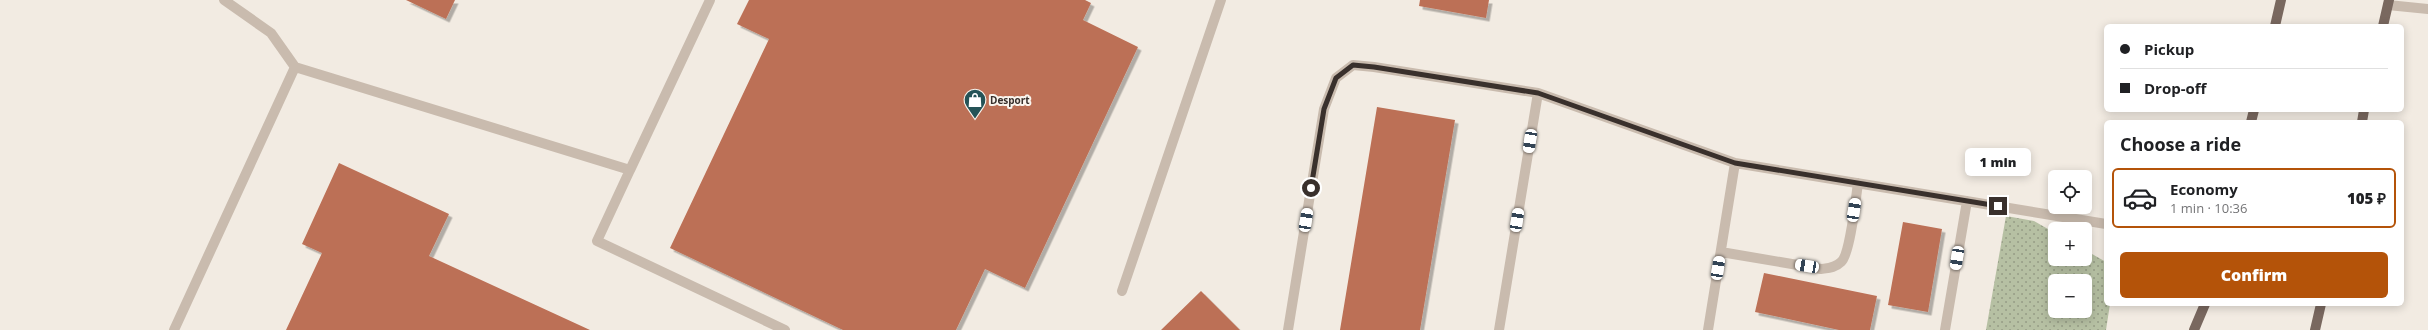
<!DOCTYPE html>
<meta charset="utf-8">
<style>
:root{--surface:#fff;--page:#f6f6f6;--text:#202124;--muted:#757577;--line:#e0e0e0;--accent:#b45309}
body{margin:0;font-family:"Open Sans",sans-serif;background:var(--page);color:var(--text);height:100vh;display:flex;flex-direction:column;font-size:15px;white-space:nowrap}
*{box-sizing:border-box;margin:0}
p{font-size:13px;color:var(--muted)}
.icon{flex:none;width:22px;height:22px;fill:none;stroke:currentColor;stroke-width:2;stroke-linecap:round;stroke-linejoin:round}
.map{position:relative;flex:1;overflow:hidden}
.details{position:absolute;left:2104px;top:120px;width:300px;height:186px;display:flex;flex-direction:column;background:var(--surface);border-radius:6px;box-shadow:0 2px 10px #0003}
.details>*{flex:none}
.top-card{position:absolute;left:2104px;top:24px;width:300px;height:88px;border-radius:6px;box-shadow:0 2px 10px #0003;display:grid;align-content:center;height:88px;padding:0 16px;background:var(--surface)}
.fabs{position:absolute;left:2048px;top:170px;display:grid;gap:8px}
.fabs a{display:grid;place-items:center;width:44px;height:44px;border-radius:6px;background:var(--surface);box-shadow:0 2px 10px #0003;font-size:20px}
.end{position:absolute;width:18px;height:18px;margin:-9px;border:5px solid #39302c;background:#fff;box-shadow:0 0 0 2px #fff}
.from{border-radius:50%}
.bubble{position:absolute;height:28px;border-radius:6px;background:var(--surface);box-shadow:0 2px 10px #0003;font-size:13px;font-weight:800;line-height:28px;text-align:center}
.car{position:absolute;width:12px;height:24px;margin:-12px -6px;border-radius:5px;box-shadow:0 0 3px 1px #0007;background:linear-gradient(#fff 24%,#345 0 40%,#fff 0 76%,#345 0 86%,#fff 0)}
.top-card b{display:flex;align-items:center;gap:14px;height:38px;font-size:15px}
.top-card b+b{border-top:1px solid var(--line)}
.top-card i{width:10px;height:10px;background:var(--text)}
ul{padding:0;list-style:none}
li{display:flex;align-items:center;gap:12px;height:60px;margin:0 8px 6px;padding:0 8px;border:2px solid var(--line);border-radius:6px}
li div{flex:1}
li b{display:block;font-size:15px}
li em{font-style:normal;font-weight:800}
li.current{border-color:var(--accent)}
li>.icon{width:36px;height:36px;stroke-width:1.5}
h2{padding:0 16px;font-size:18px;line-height:48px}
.primary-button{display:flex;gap:8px;margin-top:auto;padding:8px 16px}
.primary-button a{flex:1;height:46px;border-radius:6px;background:var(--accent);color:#fff;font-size:16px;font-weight:800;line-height:46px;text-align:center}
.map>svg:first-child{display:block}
.grass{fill:url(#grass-dots);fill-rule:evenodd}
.building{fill:#bc7056;filter:url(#shadow)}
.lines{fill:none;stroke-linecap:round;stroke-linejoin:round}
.minor{stroke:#c9bbae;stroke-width:10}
.major{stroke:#79685f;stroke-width:10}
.route{stroke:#39302c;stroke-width:5}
.labels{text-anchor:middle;stroke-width:4;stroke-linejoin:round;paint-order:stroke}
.poi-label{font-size:10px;font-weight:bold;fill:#39302c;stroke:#faf5ee;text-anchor:start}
</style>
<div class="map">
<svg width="2428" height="330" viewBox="0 0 2428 330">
<defs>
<pattern id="grass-dots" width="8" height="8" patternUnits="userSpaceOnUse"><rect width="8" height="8" fill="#b6c0a3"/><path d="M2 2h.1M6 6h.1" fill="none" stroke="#959c85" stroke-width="1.8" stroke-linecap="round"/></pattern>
<filter id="shadow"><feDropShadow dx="3.5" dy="3.5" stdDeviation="0" flood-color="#0004"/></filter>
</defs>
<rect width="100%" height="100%" fill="#f2ebe2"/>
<path class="grass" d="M2006,216L2034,221L2055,233V259H2085V250L2106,262V304H2110L2106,330H1986ZM2055,281H2085V311H2055Z"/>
<path class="building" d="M406,0H455L446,19Z
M749,0H1085L1091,3L1083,20L1138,47L1025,288L985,269L956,330H843L670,248L769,39L737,24Z
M1420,0H1489L1486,18L1419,6Z
M1377,107L1455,120L1420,330H1340Z
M339,163L449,214L429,256L590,330H286L322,253L302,244Z
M1903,222L1942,229L1928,312L1888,305Z
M1764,273L1877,296L1870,330H1839L1755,312Z
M1201,291L1240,330H1161Z"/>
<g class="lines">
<path class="minor" d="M224,0L271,33L295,67
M2388,5L2428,9
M630,170L597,241L785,330
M1721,252L1821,269C1828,268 1835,268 1841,262C1850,255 1856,197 1858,183
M1122,291L1221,0
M174,330L295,67L630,170L710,0
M1288,330L1324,109L1336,78L1353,65L1374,67L1538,93L1735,163L2106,224
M1499,330L1538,93
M1708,330L1735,163
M1945,330L1967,201"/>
<path class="major" d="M2275,26L2281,0
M2383,26L2389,0
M2251,122L2254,110
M2362,122L2364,110
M2194,330L2205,304
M2315,330L2321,304"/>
</g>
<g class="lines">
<path class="route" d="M1311,188L1324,109L1336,78L1353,65L1374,67L1538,93L1735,163L1998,206"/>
</g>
<defs>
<g id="shop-pin" transform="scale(1.15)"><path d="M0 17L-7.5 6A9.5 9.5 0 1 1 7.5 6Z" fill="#255357" stroke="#faf5ee"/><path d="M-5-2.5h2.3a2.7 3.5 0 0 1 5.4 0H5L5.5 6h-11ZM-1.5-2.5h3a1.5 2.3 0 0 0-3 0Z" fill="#fff"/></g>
</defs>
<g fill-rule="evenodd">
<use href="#shop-pin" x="975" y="100"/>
</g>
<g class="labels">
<g class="poi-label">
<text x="990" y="104">Desport</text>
</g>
</g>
</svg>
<div class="fabs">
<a><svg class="icon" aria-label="locate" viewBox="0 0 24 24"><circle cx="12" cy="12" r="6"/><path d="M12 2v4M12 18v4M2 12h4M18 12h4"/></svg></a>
<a>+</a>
<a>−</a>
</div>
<i class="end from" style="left:1311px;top:188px"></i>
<i class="end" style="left:1998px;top:206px"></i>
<div class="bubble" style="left:1965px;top:148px;width:66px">1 min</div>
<i class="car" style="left:1530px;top:141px;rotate:189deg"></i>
<i class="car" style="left:1854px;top:210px;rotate:9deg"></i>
<i class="car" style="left:1306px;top:220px;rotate:9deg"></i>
<i class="car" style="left:1517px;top:220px;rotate:9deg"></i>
<i class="car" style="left:1957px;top:258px;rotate:189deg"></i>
<i class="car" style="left:1807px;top:266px;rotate:279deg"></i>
<i class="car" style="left:1718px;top:268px;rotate:9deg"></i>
<div class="top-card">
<b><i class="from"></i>Pickup</b>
<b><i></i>Drop-off</b>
</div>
<section class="details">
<h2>Choose a ride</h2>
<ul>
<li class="current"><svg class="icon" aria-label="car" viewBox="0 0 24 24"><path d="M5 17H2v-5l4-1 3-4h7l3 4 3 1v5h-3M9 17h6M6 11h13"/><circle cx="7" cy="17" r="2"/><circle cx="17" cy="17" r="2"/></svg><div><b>Economy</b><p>1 min · 10:36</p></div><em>105 ₽</em></li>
</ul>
<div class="primary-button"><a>Confirm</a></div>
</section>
</div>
